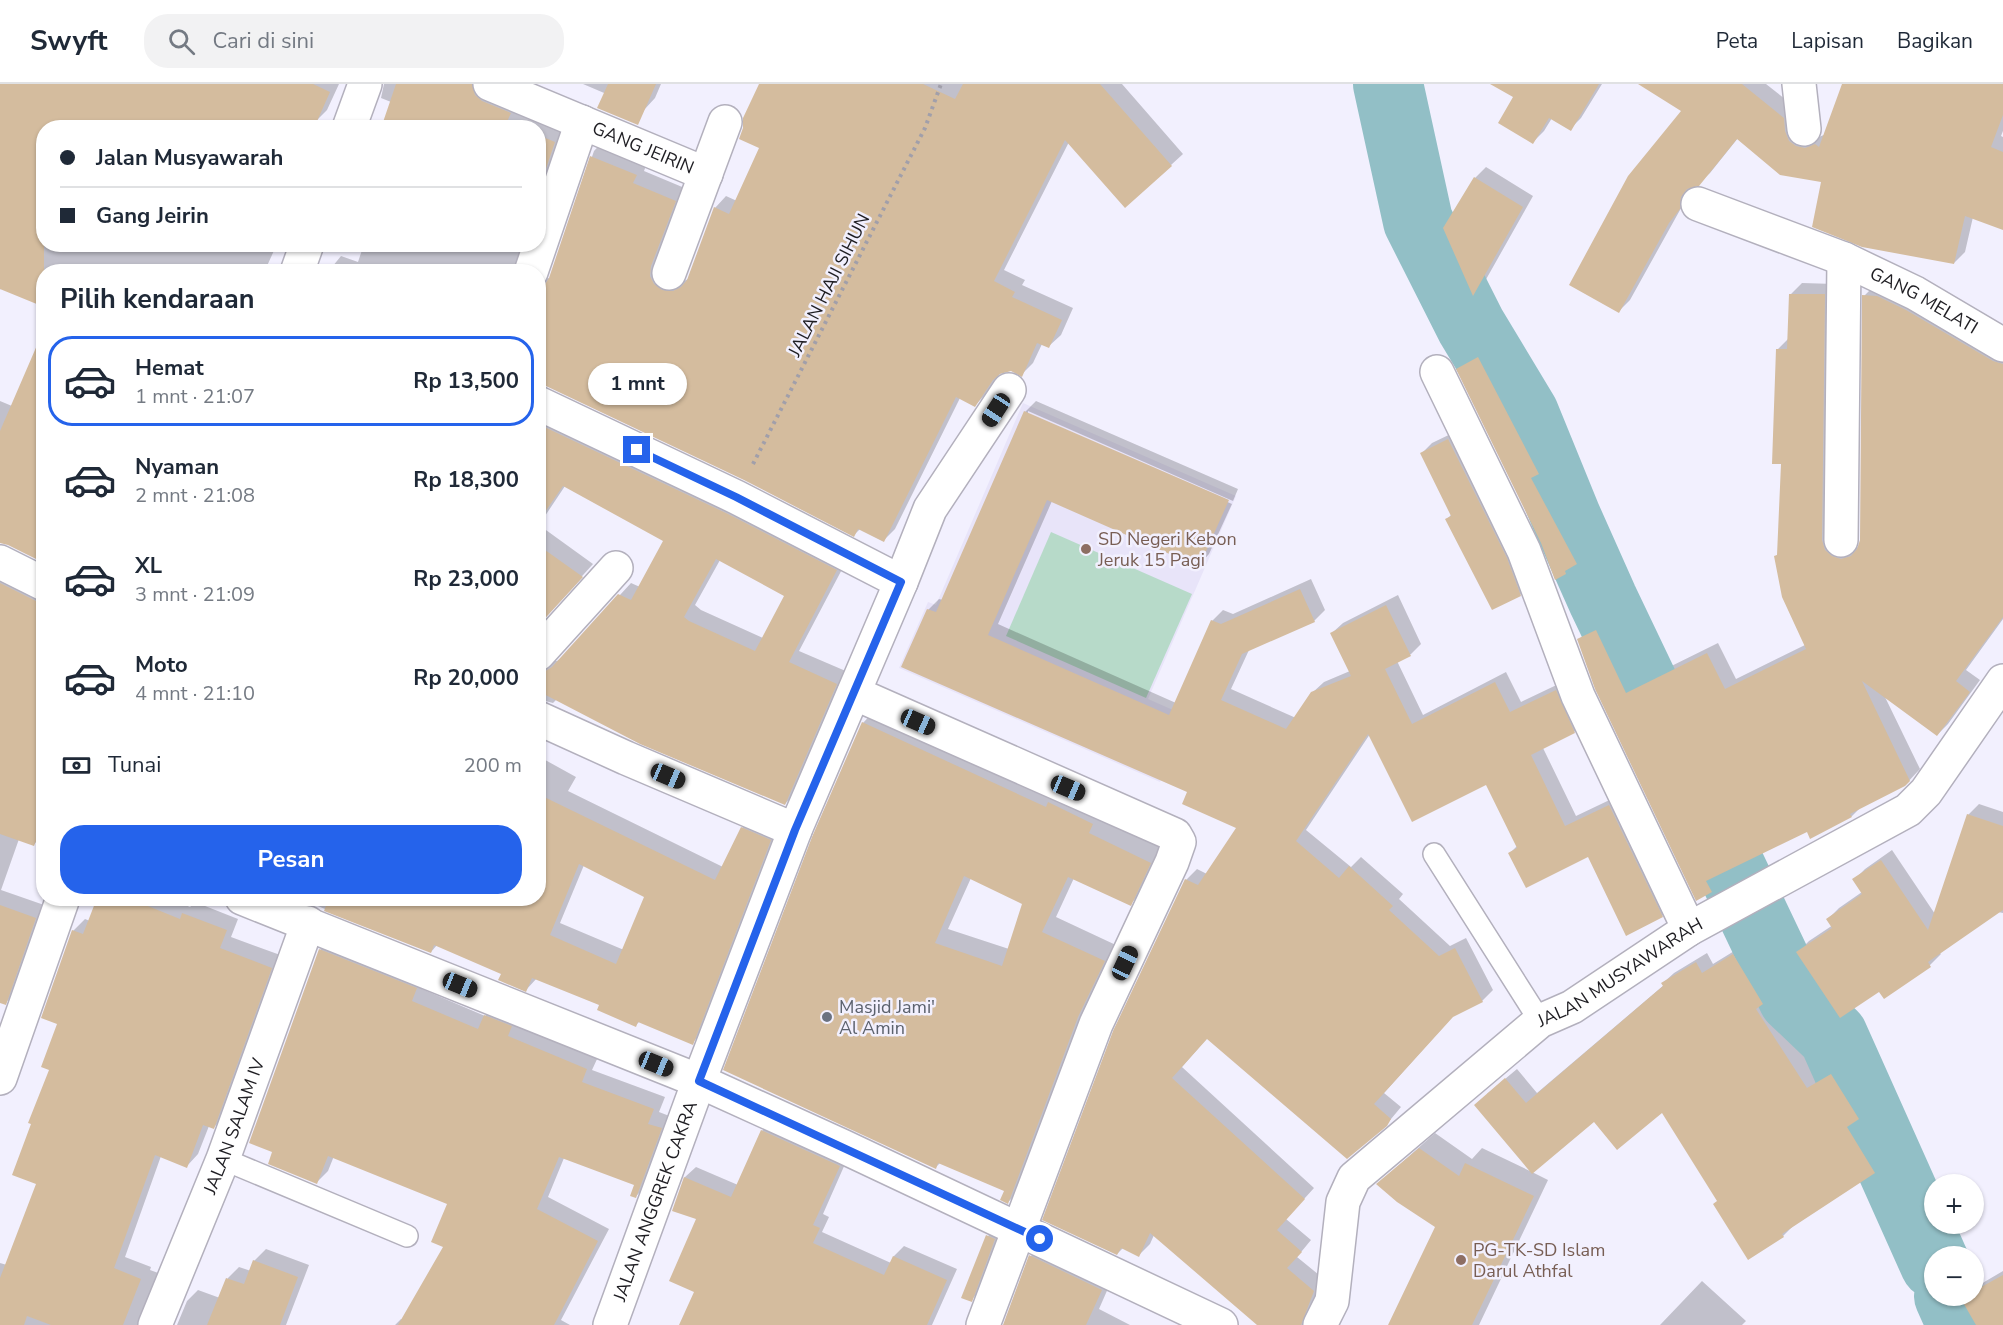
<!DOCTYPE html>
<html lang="id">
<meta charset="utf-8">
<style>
:root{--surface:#fff;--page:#f2f2f3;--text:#1f2937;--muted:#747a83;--line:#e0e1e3;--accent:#2563eb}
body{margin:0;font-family:"Nunito Sans",sans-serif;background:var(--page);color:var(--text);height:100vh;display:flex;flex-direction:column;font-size:22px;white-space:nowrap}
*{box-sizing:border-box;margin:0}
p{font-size:20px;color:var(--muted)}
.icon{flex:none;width:33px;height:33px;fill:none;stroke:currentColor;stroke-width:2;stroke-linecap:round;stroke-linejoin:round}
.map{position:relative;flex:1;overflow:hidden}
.panel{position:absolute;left:36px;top:180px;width:510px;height:642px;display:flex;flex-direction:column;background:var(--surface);border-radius:24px;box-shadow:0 2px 4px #0004}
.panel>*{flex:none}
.top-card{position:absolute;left:36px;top:36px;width:510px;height:132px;border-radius:24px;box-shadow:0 2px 4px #0004;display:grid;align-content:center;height:132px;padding:0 24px;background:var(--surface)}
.fabs{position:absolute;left:1924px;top:1090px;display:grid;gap:12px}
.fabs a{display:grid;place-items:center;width:60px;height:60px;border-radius:50%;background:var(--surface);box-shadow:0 2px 4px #0004;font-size:30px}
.end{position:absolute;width:27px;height:27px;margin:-14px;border:8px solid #2563eb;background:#fff;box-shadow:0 0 0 3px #fff}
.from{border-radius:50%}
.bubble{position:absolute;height:42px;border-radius:21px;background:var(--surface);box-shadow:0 2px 4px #0004;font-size:20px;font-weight:700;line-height:42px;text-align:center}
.car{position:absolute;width:18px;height:36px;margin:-18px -9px;border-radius:8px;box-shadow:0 0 4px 2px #0007;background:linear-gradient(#222 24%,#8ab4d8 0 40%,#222 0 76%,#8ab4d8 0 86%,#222 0)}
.top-card b{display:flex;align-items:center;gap:21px;height:57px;font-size:22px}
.top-card b+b{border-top:2px solid var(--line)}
.top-card i{width:15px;height:15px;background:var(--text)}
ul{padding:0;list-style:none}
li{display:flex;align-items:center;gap:18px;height:90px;margin:0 12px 9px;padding:0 12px;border:3px solid transparent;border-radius:24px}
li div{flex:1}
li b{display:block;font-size:22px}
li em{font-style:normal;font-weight:700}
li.selected{border-color:var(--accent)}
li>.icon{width:54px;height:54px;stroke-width:1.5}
h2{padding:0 24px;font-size:27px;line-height:72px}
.pay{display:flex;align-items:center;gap:15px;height:66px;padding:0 24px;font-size:22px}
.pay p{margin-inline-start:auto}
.primary-button{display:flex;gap:12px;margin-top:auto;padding:12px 24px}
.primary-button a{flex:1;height:69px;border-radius:24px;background:var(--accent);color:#fff;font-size:24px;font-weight:700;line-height:69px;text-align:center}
header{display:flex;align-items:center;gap:36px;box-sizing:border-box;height:84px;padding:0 30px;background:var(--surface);border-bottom:2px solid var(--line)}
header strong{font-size:28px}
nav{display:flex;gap:33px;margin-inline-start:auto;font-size:21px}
.search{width:420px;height:54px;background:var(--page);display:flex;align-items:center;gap:15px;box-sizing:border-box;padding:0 21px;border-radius:24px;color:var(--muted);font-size:22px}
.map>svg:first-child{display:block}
.built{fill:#e8e4f9}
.pitch{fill:#b7dac9}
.shadow{fill:#0003;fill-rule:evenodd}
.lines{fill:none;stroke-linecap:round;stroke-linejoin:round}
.river{stroke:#92bfc6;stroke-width:70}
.building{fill:#d4bc9e;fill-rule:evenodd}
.lane-casing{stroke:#b3b0bd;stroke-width:24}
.street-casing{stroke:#b3b0bd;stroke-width:36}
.path{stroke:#a19faa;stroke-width:4;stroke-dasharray:3 4.5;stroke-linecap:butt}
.lane{stroke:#fff;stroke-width:21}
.street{stroke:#fff;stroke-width:33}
.route{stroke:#2563eb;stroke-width:8}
.education-dot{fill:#8d6e63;stroke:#f2f0fe;stroke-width:2}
.worship-dot{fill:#6b7280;stroke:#f2f0fe;stroke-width:2}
.labels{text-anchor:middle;stroke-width:5;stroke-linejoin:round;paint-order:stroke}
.street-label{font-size:18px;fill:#1e1d22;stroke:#f2f0fe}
.education-label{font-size:18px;fill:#785e54;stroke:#f2f0fe;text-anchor:start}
.worship-label{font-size:18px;fill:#5b616d;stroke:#f2f0fe;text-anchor:start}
</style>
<header>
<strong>Swyft</strong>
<div class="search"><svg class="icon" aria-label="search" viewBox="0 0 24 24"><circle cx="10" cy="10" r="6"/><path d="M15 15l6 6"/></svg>Cari di sini</div>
<nav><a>Peta</a><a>Lapisan</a><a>Bagikan</a></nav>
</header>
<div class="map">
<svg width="2003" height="1241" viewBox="0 0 2003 1241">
<rect width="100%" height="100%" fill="#f2f0fe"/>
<path class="built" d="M1023,319L1236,412L1148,615L1189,633L1160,698L899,584L928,518L936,521Z"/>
<path class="pitch" d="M1051,448L1192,510L1146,614L1006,552Z"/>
<path class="shadow" d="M0,0H339L327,26L316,37L44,44V160H277L267,182L262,188H44L1,203L0,206Z
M384,0H487L568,42L538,127V44H382L391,18L381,14Z
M583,0H661L655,14L644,26Z
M760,0H1122L1183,70L1171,81L1069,58L1004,186L1025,196L1022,201L1073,224L1061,251L1049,262L1042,260L1033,279L1021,291L1011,286L1001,288L987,309L975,321L960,314L895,445L883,457L860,445L854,451L745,395L547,301L538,299V195L550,194L594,67L605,55L647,79L644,87L687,105L674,195L684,197L688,195L715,124L726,112L737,117L761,64Z
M1505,0H1602L1581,34L1570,45L1552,34L1544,47L1533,58L1518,9Z
M1640,0H1766L1795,23L1808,52L1819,53L1826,50L1844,0H2003V47L2001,52L2003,53V144L1973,133L1965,168L1954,179L1823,97L1738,54L1710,89L1698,100L1691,102V112L1680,126L1630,216L1619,227L1683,27Z
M1486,83L1533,112L1484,199L1474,209L1475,94Z
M364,160H527L528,188H328L341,172L358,178Z
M1802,199L1835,200L1853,464L1859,463L1861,456L1864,212L1875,201L2003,265V535L1966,586L1980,596L1948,640L1937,651L1885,613L1920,685L1905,701L1862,722L1852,732L1811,753L1807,746L1719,789L1722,796L1711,807L1579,556L1590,544L1607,536L1637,599L1718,559L1736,595L1805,561L1775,473L1779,469L1783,379L1777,266L1788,255L1791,210Z
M1488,264L1548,379L1541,385L1586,469L1565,489L1542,458L1458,285L1468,275Z
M0,317L12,322L0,448Z
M1036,317L1238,405L1233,417L1028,327V330L1232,420L1209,470L1199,481L1052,417L998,540L1176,619L1212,537L1223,526L1233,530L1311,495L1325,526L1314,537L1249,566L1231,605L1296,634L1312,609L1324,598L1350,587L1332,549L1343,539L1398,511L1421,560L1411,570L1397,577L1423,631L1506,588L1521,618L1567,596L1585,637L1574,648L1543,664L1576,732L1620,711L1673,821L1662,832L1588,771L1510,769L1517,762L1487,699L1370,650L1306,746L1351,783L1361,773L1403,810L1399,815L1450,862L1466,854L1493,906L1482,917L1454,931L1384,1009L1401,1023L1386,1041L1208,953L1182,983L1314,1104L1286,1135L1311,1156L1297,1173L1324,1195L1312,1230L1303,1241H1259L1154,1151L1150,1160L1139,1171L1123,1164L1117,1170L1186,796L1197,785L1207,790L1238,743L928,526L939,515L943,516L1025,328Z
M538,322L848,474L799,567L848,588L796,708L785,720L557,615L553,619L538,615V573L547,577H557L563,573L631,499L640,503L665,456L565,402L539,441L593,480L538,541ZM720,476L786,511L763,554L701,526L695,521Z
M1459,346L1530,501L1520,511L1447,435L1452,430L1422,369L1432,359Z
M0,493L44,504V750L34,760L19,755L1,806L47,822L17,908L5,919L0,917Z
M877,624L1164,764L1145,806L1130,820L1074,794L1056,833L1118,862L1023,1104L1008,1118L1006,1107L940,1079L935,1084L863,639ZM971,794L1024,819L1009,865L948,845Z
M538,672L576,693L568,707L723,783L742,744L754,732L782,744L704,947L692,959L640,937L636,941L601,920L537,894L526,906L503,889L437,861L431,868L298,814H538ZM584,781L646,812L624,866L560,839Z
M1979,720L2003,728V829L1998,828L1940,869L1941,870L1930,881L1884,913L1879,906L1798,868L1809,857L1833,841L1828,835L1839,824L1862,808L1854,796L1865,785L1892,766L1935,830L1968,731Z
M98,814H169L190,823L195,818L238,835L231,853L283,872L225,1032L213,1044L209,1042L198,1070L187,1082L161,1072L125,1173L151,1183L150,1186L161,1190L152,1241H0V1179L7,1181L38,1099L51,985L73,847L85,835L90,837Z
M332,854L427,892L422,905L485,932L497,920L598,973L592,986L665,1013L659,1028L672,1033L648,1101L636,1112V1100L564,1074L548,1113L609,1145L561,1236L570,1241H395L401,1235L403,1236L445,1162L449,1119L334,1072L328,1087L316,1099L320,866Z
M1744,861L1773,909L1767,915L1819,995L1842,980L1869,1023L1858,1034L1885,1077L1874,1087L1794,1141L1783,1152L1718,1117L1663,1027L1594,1036L1532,1088L1548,1096L1479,1241H1390L1437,1143L1378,1100L1435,1049L1472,1075L1482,1064L1532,1088L1487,1010L1517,985L1537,1009L1664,901L1663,899L1674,889L1707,869L1713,880Z
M773,1036L849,1071L823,1130L829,1133L822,1148L891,1179L894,1172L904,1162L957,1185L932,1241H680L696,1207L698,1135L674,1126L685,1093L696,1083L738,1101L762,1047Z
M993,1147L999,1150L976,1211L971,1216L988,1152Z
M1042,1160L1113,1193L1099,1225L1130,1241H1005L1031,1172Z
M266,1165L309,1181L286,1241H177L187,1217L198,1206L220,1214L228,1194L239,1183L251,1187L254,1177Z
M2003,1187V1241H1978L1962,1215L1966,1212H1974V1204Z
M1702,1197L1746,1237L1742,1241H1660Z"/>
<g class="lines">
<path class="river" d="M1388,0L1418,137L1471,242L1524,330L1566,433L1603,516L1793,914L1833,952L1935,1180
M1949,1212L1962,1241"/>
</g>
<path class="building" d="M0,0H313L330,8L314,44H44V223L0,205Z
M396,0H472L475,11L482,17L511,29L504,44H381Z
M608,0H656L638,41L597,24Z
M759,0H923L955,15L963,0H1100L1172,82L1125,124L1065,56L994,197L1015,208L1012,213L1062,236L1049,264L1037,259L1022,293L1011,287L1000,290L993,296L975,323L956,313L884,458L858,445L854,453L744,396L546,302L538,301V205L544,202L549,194L590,72L637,91L633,99L676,117L651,182L650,192L654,200L662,206L673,207L681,203L687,196L714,123L729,130L759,64L739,55L743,44V34Z
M1490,0H1599L1571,47L1549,34L1533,60L1498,39L1513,13Z
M1638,0H1742L1784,34L1785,47L1789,57L1796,62L1805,64L1815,60L1819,63L1842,0H2003V31L1991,63L2003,68V146L1965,132L1954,180L1862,163L1812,143L1821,98L1780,91L1737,55L1699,102L1687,105L1681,113L1680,125L1669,139L1619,229L1569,201L1628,92L1681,27Z
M538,51L555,58L538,108Z
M1474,93L1523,123L1473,212L1443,144Z
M1789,210H1825L1822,456L1825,466L1832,472L1841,475L1851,472L1857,465L1860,456L1862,211L1877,212L1906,226L1993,277L2003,280V533L1956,597L1970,608L1937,652L1862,597L1910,697L1905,702L1850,730L1852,733L1810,755L1807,748L1706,797L1712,808L1696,817L1595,605L1577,555L1596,546L1626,609L1707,569L1725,605L1806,565L1782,513L1774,472L1777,471L1781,380H1772L1776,265H1787Z
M44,245V479L8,461L0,459V347Z
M1478,273L1539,390L1531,394L1577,480L1565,487L1566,490L1555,496L1541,459L1456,285Z
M1024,327L1229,416L1199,483L1047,416L988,551L1169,631L1211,536L1221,540L1300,505L1315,538L1242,570L1221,616L1286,645L1311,608L1351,592L1330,549L1386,521L1411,572L1385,585L1412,640L1495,598L1510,628L1556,606L1575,649L1531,671L1565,742L1609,721L1663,833L1626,852L1588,773L1526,804L1508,769L1517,764L1486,701L1412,738L1368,650L1296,757L1339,794L1349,782L1393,822L1389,826L1439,872L1455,864L1483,918L1453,933L1374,1020L1391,1035L1387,1042L1347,1075L1207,955L1172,994L1305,1115L1277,1146L1302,1168L1287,1184L1314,1207L1301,1241H1257L1150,1149L1139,1173L1121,1164L1117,1171L1042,1136L1113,947L1185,795L1198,801L1236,744L1182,720L1187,708L901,583L927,525L936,528Z
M538,340L728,430L837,486L789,578L837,600L785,721L640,660L538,607V599L544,588L552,583L618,510L631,516L663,457L563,402L538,438ZM716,475L784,512L755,567L689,537L684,533Z
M1448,355L1507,474L1521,512L1492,526L1445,435L1451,432L1420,369Z
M538,461L583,493L538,542Z
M0,499L36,517L44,518V736L34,762L0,750Z
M862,638L1046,723L1048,718L1093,740L1089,749L1151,779L1131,822L1068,793L1042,848L1105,877L1078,933L1008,1120L1000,1116L1004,1107L938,1079L936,1085L723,986L812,753ZM964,792L1022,820L1002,882L935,859Z
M538,710L715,796L741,743L771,756L693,961L638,938L636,943L597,926L599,921L532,894L526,908L498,896L501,890L434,861L431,869L324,827L329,814H538ZM579,780L644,813L616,880L550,851Z
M1967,730L2003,742V826L1928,878L1931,883L1884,915L1879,908L1840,934L1796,868L1832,844L1826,835L1862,810L1852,795L1881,776L1928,846Z
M97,814H128L180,835L182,829L227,846L220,864L272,884L214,1045L203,1041L187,1084L155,1071L114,1184L141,1195L123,1241H51L27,1232L24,1241H0V1194L36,1100L12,1091L31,1040L28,1039L49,986L41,983L57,940L41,934L72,846L83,850Z
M0,821L36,834L6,921L0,919Z
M319,865L417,904L412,917L478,945L484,931L512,942L508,952L587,985L582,998L654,1025L648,1040L662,1044L636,1114L630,1112L634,1101L559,1073L537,1125L598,1157L554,1241H398L443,1163L431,1158L447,1120L328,1072L317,1100L268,1080L272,1068L249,1059Z
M1733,870L1763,920L1756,925L1807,1004L1831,990L1859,1035L1847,1043L1875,1089L1782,1150L1784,1153L1748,1176L1713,1120L1717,1117L1662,1029L1617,1066L1594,1038L1532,1090L1474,1021L1505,994L1526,1019L1663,902L1661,899L1696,878L1702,889Z
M761,1046L840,1082L813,1141L820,1144L813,1159L884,1191L893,1172L947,1196L927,1241H679L694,1208L669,1197L696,1135L672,1127L684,1093L731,1113Z
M1419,1064L1459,1092L1465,1079L1534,1112L1472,1241H1388L1435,1143L1397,1118L1376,1100Z
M986,1151L995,1155L972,1218L961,1214Z
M1029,1171L1102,1206L1086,1241H1003Z
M253,1176L298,1193L280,1241H207L226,1194L244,1200Z
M2003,1191V1241H1976L1961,1215L1966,1212H1974V1207Z"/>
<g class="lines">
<g class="lane-casing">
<path id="lane" d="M1434,770L1540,937
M223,1075L407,1152"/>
</g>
<g class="street-casing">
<g id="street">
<path id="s1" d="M490,0L706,90"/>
<path d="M1799,0L1804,45"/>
<path d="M349,44L365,0"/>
<path id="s2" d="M1698,120L1844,175L1915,209L2003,261"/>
<path d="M297,188L307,160"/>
<path d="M531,188L582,38"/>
<path d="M669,189L725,38"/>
<path d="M1437,288L1524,467L1578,612L1689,845"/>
<path d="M538,319L736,413L901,498"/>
<path d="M1841,456L1844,175"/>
<path d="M0,478L44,500"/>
<path d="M538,570L616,484"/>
<path d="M854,609L1175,751L1179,758L1172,778L1096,940L983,1241"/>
<path d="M538,634L626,674L795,746"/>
<path d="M242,814L699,997L842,1062L1221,1241"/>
<path d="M0,994L63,814"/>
<path id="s3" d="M155,1241L223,1075L308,839"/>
<path id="s4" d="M610,1241L699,997L795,746L901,498L930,425L1009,306"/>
<path id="s5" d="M1320,1241L1332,1217L1343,1118L1354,1094L1540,937L1572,923L1689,845L1908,726L1926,708L2003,597"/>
</g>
</g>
<path class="path" d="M753,380L925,44L941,0"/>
<use href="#lane" class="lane"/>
<use href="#street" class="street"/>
</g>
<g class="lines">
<path class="route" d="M637,366L736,413L901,498L795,746L699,997L1040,1155"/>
</g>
<g class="education-dot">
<circle cx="1086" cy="465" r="6"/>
<circle cx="1461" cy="1176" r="6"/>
</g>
<circle class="worship-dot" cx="827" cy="933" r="6"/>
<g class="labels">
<g class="street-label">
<text dy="6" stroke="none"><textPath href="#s1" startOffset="166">GANG JEIRIN</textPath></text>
<text transform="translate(829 201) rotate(-63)" y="6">JALAN HAJI SIHUN</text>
<text dy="6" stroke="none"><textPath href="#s2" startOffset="246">GANG MELATI</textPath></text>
<text dy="6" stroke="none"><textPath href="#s5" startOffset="490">JALAN MUSYAWARAH</textPath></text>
<text dy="6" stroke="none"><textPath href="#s3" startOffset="214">JALAN SALAM IV</textPath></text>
<text dy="6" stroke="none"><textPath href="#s4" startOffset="132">JALAN ANGGREK CAKRA</textPath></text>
</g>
<g class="education-label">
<text x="1098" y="461">SD Negeri Kebon<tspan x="1098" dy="21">Jeruk 15 Pagi</tspan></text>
<text x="1473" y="1172">PG-TK-SD Islam<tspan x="1473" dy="21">Darul Athfal</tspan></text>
</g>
<g class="worship-label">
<text x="839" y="929">Masjid Jami'<tspan x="839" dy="21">Al Amin</tspan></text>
</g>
</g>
</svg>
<div class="fabs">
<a>+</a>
<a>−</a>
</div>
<i class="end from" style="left:1040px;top:1155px"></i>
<i class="end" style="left:637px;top:366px"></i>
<div class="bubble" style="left:588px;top:279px;width:99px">1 mnt</div>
<i class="car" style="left:996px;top:326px;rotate:213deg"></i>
<i class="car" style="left:918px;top:638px;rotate:114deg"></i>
<i class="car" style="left:668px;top:692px;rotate:113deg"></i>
<i class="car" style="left:1068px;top:704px;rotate:113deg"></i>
<i class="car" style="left:1125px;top:879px;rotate:25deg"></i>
<i class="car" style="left:460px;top:901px;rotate:112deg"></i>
<i class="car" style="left:656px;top:980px;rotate:112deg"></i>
<div class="top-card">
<b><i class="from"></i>Jalan Musyawarah</b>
<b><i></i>Gang Jeirin</b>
</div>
<section class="panel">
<h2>Pilih kendaraan</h2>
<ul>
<li class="selected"><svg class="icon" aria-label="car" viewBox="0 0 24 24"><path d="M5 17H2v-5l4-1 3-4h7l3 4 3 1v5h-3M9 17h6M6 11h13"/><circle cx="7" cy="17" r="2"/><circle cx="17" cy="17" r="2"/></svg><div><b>Hemat</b><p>1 mnt · 21:07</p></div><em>Rp 13,500</em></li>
<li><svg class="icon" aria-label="car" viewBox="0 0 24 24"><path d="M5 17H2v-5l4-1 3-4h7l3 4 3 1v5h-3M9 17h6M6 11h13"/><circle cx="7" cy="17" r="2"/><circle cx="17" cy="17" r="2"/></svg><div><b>Nyaman</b><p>2 mnt · 21:08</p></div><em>Rp 18,300</em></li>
<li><svg class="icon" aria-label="car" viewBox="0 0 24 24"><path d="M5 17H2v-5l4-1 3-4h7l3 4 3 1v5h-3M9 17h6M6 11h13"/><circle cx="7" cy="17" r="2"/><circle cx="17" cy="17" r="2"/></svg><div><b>XL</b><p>3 mnt · 21:09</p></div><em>Rp 23,000</em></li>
<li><svg class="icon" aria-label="car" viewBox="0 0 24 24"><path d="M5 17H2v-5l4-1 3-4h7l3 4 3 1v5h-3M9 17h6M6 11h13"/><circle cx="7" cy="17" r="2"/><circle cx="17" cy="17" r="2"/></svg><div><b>Moto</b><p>4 mnt · 21:10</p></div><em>Rp 20,000</em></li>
</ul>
<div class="pay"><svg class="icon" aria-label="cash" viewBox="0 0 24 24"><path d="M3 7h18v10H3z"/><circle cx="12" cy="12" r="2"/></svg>Tunai<p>200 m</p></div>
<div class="primary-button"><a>Pesan</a></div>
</section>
</div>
